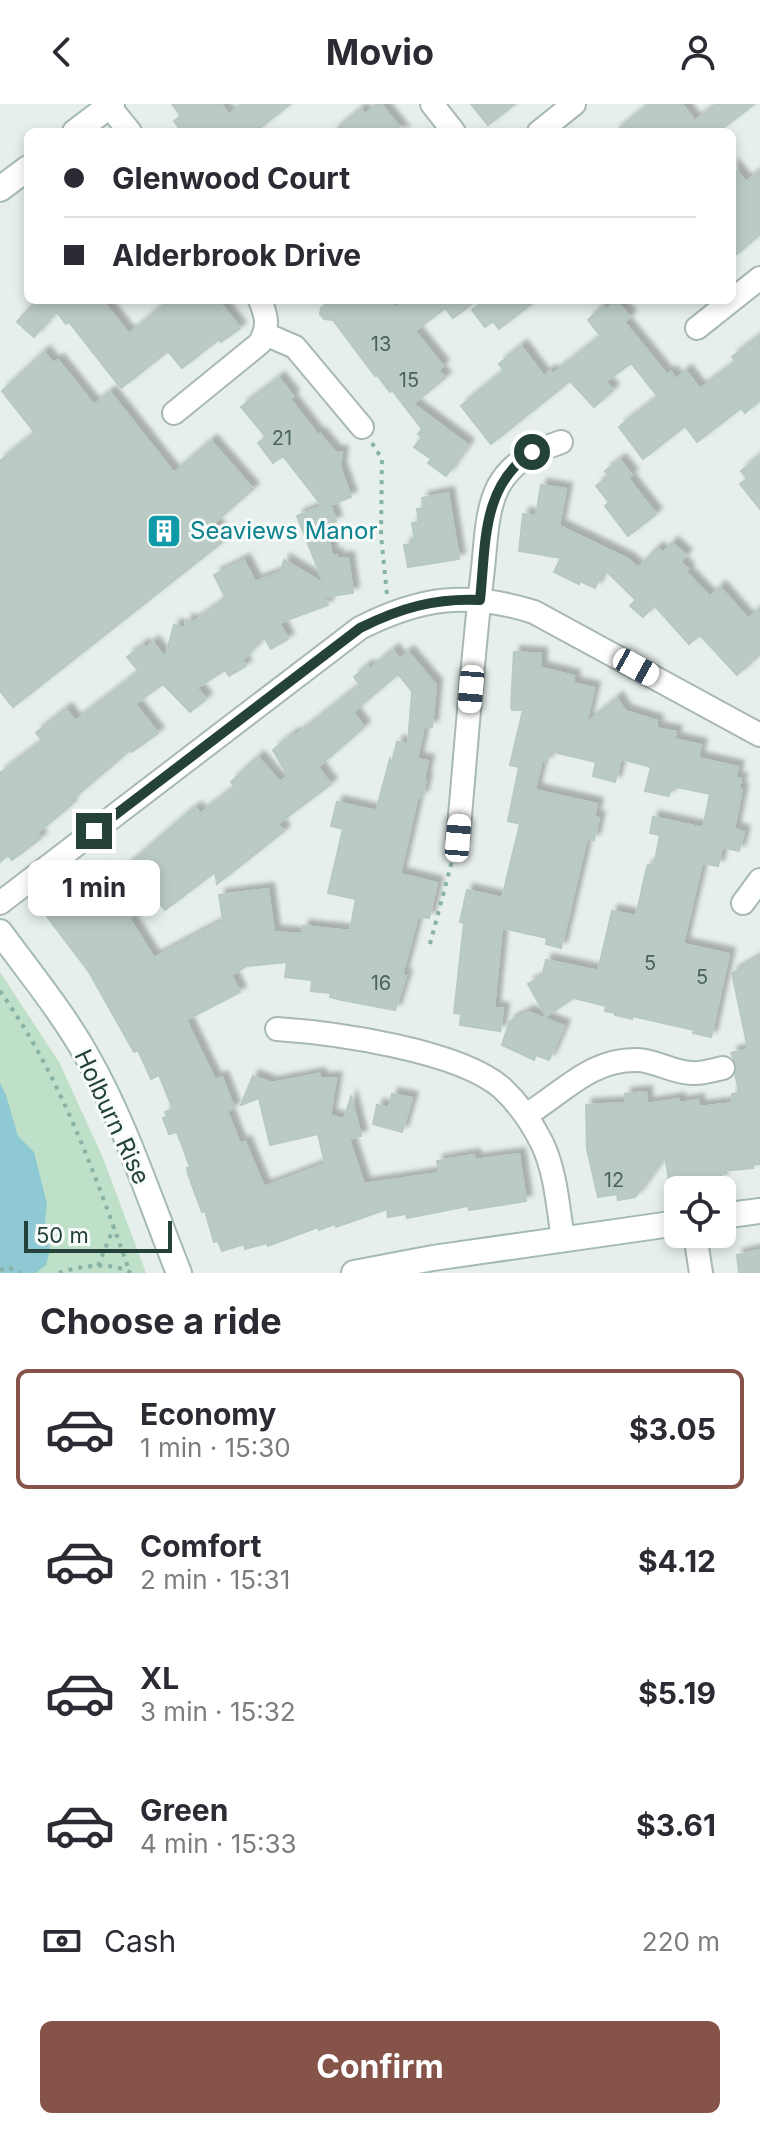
<!DOCTYPE html>
<meta charset="utf-8">
<style>
:root{--surface:#fff;--page:#f7f7f7;--text:#2b2b33;--muted:#7c7c81;--line:#e1e1e2;--accent:#855347}
body{margin:0;font-family:Inter,sans-serif;background:var(--page);color:var(--text);height:100vh;display:flex;flex-direction:column;font-size:30px;white-space:nowrap}
*{box-sizing:border-box;margin:0}
p{font-size:26px;color:var(--muted)}
.icon{flex:none;width:44px;height:44px;fill:none;stroke:currentColor;stroke-width:2;stroke-linecap:round;stroke-linejoin:round}
.map{position:relative;height:1169px;overflow:hidden}
.drawer{display:flex;flex-direction:column;background:var(--surface);flex:1}
.drawer>*{flex:none}
.banner{position:absolute;left:24px;top:24px;width:712px;height:176px;border-radius:12px;box-shadow:0 4px 12px #0003;display:grid;align-content:center;height:176px;padding:0 40px;background:var(--surface)}
.buttons{position:absolute;left:664px;top:1072px;display:grid;gap:16px}
.buttons a{display:grid;place-items:center;width:72px;height:72px;border-radius:12px;background:var(--surface);box-shadow:0 4px 12px #0003;font-size:40px}
.scale{position:absolute;left:24px;bottom:20px;width:148px;box-sizing:border-box;padding-left:8px;border:4px solid #24423a;border-top:0;font-size:22px;line-height:28px;white-space:nowrap;color:#24423a;-webkit-text-stroke:6px #f7fbf9;paint-order:stroke}
.end{position:absolute;width:36px;height:36px;margin:-18px;border:10px solid #24423a;background:#fff;box-shadow:0 0 0 4px #fff}
.from{border-radius:50%}
.bubble{position:absolute;height:56px;border-radius:12px;background:var(--surface);box-shadow:0 4px 12px #0003;font-size:26px;font-weight:700;line-height:56px;text-align:center}
.car{position:absolute;width:24px;height:48px;margin:-24px -12px;border-radius:10px;box-shadow:0 0 6px 2px #0007;background:linear-gradient(#fff 24%,#345 0 40%,#fff 0 76%,#345 0 86%,#fff 0)}
.banner b{display:flex;align-items:center;gap:28px;height:76px;font-size:30px}
.banner b+b{border-top:2px solid var(--line)}
.banner i{width:20px;height:20px;background:var(--text)}
ul{padding:0;list-style:none}
li{display:flex;align-items:center;gap:24px;height:120px;margin:0 16px 12px;padding:0 24px;border:4px solid transparent;border-radius:12px}
li div{flex:1}
li b{display:block;font-size:30px}
li em{font-style:normal;font-weight:700}
li.selected{border-color:var(--accent)}
li>.icon{width:72px;height:72px;stroke-width:1.5}
h2{padding:0 40px;font-size:36px;line-height:96px}
.pay{display:flex;align-items:center;gap:20px;height:88px;padding:0 40px;font-size:30px}
.pay p{margin-inline-start:auto}
.cta{display:flex;gap:16px;margin-top:auto;padding:16px 40px}
.cta a{flex:1;height:92px;border-radius:12px;background:var(--accent);color:#fff;font-size:32px;font-weight:700;line-height:92px;text-align:center}
header{display:flex;justify-content:space-between;align-items:center;height:104px;padding:0 40px;background:var(--surface);font-size:36px;font-weight:700}
.map>svg:first-child{display:block}
.green{fill:#bfe0c8}
.water{fill:#8ec9d4}
.building{fill:#bbcac4;stroke:#b8c9c2;stroke-width:2;fill-rule:evenodd;filter:url(#shadow)}
.lines{fill:none;stroke-linecap:round;stroke-linejoin:round}
.street-casing{stroke:#a8b8b2;stroke-width:26}
.secondary-casing{stroke:#a4bbb3;stroke-width:28}
.path{stroke:#86b3a5;stroke-width:4;stroke-dasharray:4 6;stroke-linecap:butt}
.street{stroke:#fff;stroke-width:22}
.secondary{stroke:#fff;stroke-width:24}
.route{stroke:#24423a;stroke-width:10}
.labels{text-anchor:middle;stroke-width:6;stroke-linejoin:round;paint-order:stroke}
.number-label{font-size:20px;fill:#4a645c}
.culture-label{font-size:24px;fill:#0d838f;stroke:#f7fbf9;text-anchor:start}
.street-label{font-size:24px;fill:#24423a;stroke:#f7fbf9}
</style>
<header><svg class="icon" aria-label="back" viewBox="0 0 24 24"><path d="M15 5l-7 7 7 7"/></svg>Movio<svg class="icon" aria-label="person" viewBox="0 0 24 24"><circle cx="12" cy="8" r="4"/><path d="M4 21q1-7 8-7t8 7"/></svg></header>
<div class="map">
<svg width="760" height="1169" viewBox="0 0 760 1169">
<defs>
<filter id="shadow"><feDropShadow dx="6" dy="-6" stdDeviation="2" flood-color="#0004"/></filter>
</defs>
<rect width="100%" height="100%" fill="#e6efeb"/>
<path class="green" d="M0,868L59,958L103,1054L146,1169H0Z"/>
<path class="water" d="M0,979L6,991L18,1032L34,1048L47,1100L45,1118L50,1146L46,1161L36,1169H0Z"/>
<path class="building" d="M172,0H221L229,11L242,0H290L255,28H182L174,17L181,12Z
M378,0H381L403,28H333L361,5L365,10Z
M471,0H515L488,21Z
M650,0H682L695,17L717,0H754L718,28H615Z
M732,61L746,78L760,67V130L732,154Z
M37,196H102L129,230L170,196H212L215,199L218,196L240,224L221,238L219,235L182,264L168,247L121,284L69,218L66,220L56,207L34,233L17,218Z
M331,196H389L396,204L407,196H477L453,214L445,204L415,227L443,262L438,266L445,274L413,300L468,341L446,372L428,359L431,355L414,343L422,333L418,330L422,325L392,286L390,288L377,271L375,272L333,216L324,215L320,210L321,204Z
M485,196H536L499,225L493,217L485,223L472,206Z
M616,197L630,213L624,218L667,271L671,268L676,275L686,267L700,285L736,258L732,253L760,232V296L745,309L741,304L697,338L685,322L643,355L619,323L658,293L631,259L605,278L613,286L594,303L570,277L491,340L461,302L504,267L499,260L521,242L544,272L550,267L553,270L601,232L588,216L603,202L606,206Z
M44,248L53,259L58,256L94,301L110,288L174,369L211,337L253,385L214,419L226,435L13,603L0,587V357L35,329L2,287Z
M279,274L293,292L290,295L318,331L320,330L335,348H342L340,363L351,393L330,401L336,417L326,421L332,452L337,451V455L348,454L353,489L324,493L328,501L279,519L288,535L271,545L264,533L242,557L246,562L229,572L225,566L197,584L206,595L190,608L163,580L135,600L158,629L132,648L130,646L69,698L71,701L37,729L41,734L12,756L8,751L0,758V669L43,637L36,629L66,605L75,617L139,568L127,553L143,541L146,544L153,538L165,554L174,521L185,524L186,516L193,518L216,502L225,493L214,471L244,456L255,478L281,468L284,456L324,480L297,412L322,402L283,352L273,359L258,339L266,333L241,303Z
M760,352V405L740,380L747,375L741,367Z
M620,356L632,371L628,374L656,410L628,432L605,402L609,398L596,382L609,372L605,367Z
M541,381L566,385L559,422L628,455L638,464L641,461L647,464L643,459L657,444L663,449L672,439L686,451L680,458L688,465L686,468L710,493L720,483L748,515L760,504V550L737,571L700,531L689,540L654,501L643,513L630,502L636,496L604,465L595,484L580,477L579,480L554,468L561,454L519,447L523,410L536,412Z
M448,389L459,455L408,463L404,441L415,439L412,419L419,418L417,405L424,404L422,394Z
M393,546L400,555L408,548L436,581L432,623L424,622L417,655L428,657L424,676H426L422,693L418,692L400,770L437,779L429,814L418,812L402,871L406,872L395,906L342,896L330,893L331,889L311,887L312,876L285,873L287,858L247,862L231,871L240,888L186,916L215,976L222,973L234,1004L227,1007L240,1040L245,1038L264,1083L325,1060L318,1030L270,1041L259,994L241,1001L253,972L271,979L319,970L321,975L336,974L330,1012L344,1015L351,993L361,1032L349,1035L364,1080L439,1069L437,1057L474,1051L475,1056L519,1050L526,1097L469,1106L468,1102L407,1114L406,1110L388,1113L387,1105L336,1123L335,1120L319,1126L318,1123L268,1142L267,1139L245,1145L244,1140L222,1147L218,1137L214,1138L205,1107L202,1108L196,1092L188,1070L187,1064L190,1063L177,1028L169,1030L163,1014L167,1013L165,1008L173,1005L159,971L151,975L138,946L134,948L89,868L45,810L102,765L111,776L187,710L196,704L200,710L235,683L231,678L258,653L280,678L288,672L273,646L293,630L295,632L360,581L354,573L367,562L370,565ZM398,570L412,587L408,640L397,638L392,659L390,655L376,707L337,698L331,722L343,725L328,789L356,795L350,827L303,822L302,830L274,828L268,785L219,791L223,817L154,854L129,814L155,794L165,806L215,768L217,780L284,727L278,720L331,680L318,663L364,623L353,608Z
M514,548L541,550V564L574,572L573,579L594,584L586,620L617,594L625,607L657,617L656,624L676,628L674,635L701,641L698,654L738,663L735,674L741,675L739,685L742,686L734,725L744,728L739,747L722,743L718,762L702,759L683,840L729,850L711,933L693,929L694,926L632,912V915L615,911V909L605,907L606,902L574,894L546,912L528,880L542,873L546,856L598,867L612,807L636,812L646,767L648,761L654,762L660,731L650,729L653,713L703,724L710,690L672,682L669,692L645,687L651,663L621,655L615,678L593,672L596,658L549,647L547,658L542,656L535,686L597,700L594,713L599,714L594,736L587,734L561,844L546,840L547,834L502,824L494,904L503,905L500,927L460,921L461,910L454,909L464,819L460,818L467,786L502,794L520,720L508,717L519,663L510,661L523,606H512L511,602Z
M760,853V1060L753,1061V1064L721,1067L722,1075L670,1082L665,1052L635,1093L618,1096L617,1090L598,1093L587,1045L586,1001L626,999L625,990L646,988L647,1000L679,995V999L698,996L699,1003L733,999L732,990L739,989L735,970L737,962L731,949L748,945L732,869Z
M528,908L564,922L549,956L536,951L534,956L502,941L510,917Z
M392,990L412,994L402,1028L373,1020L377,1001L389,1004Z
M760,1146V1169H739L737,1151Z"/>
<g class="lines">
<g class="street-casing">
<path id="street" d="M432,0L454,28
M109,2L130,28
M539,28L574,0
M697,224L760,174
M265,230L295,243L362,323
M174,309L260,239C269,222 267,213 260,196
M458,734C466,647 472,559 482,473C486,444 485,409 498,383C512,357 535,347 561,338
M0,799L360,524C421,493 468,487 534,508L760,631
M743,799L760,776
M277,925C335,929 458,946 502,984C518,999 532,1019 542,1039C556,1068 558,1104 563,1135
M526,1011C563,989 590,955 637,956C655,956 673,969 692,969C702,970 713,966 723,964
M695,1130L701,1169"/>
</g>
<g class="secondary-casing">
<path id="secondary" d="M75,28L112,0
M0,85L28,64
M0,828C30,869 63,909 88,954C126,1021 150,1097 179,1169
M722,1112L760,1107
M354,1169L433,1154L678,1119"/>
</g>
<path class="path" d="M372,339L382,355L381,431L387,491
M430,840L453,753
M0,887C60,971 95,1070 129,1166
M98,1162L114,1123
M0,1166L8,1163L20,1169
M59,1169C79,1162 112,1157 131,1169"/>
<use href="#street" class="street"/>
<use href="#secondary" class="secondary"/>
</g>
<g class="lines">
<path class="route" d="M94,727L360,524C400,504 435,494 480,496C486,441 481,382 532,348"/>
</g>
<defs>
<g id="building-square" transform="scale(1.8)"><rect x="-9" y="-9" width="18" height="18" rx="4" fill="#0f9aa8" stroke="#f7fbf9"/><path d="M-4-6H4V6H1V3H-1V6H-4ZM-2.5-4.3h1.7v1.8h-1.7ZM.8-4.3h1.7v1.8H.8ZM-2.5-1h1.7V.8h-1.7ZM.8-1h1.7V.8H.8Z" fill="#fff"/></g>
</defs>
<g fill-rule="evenodd">
<use href="#building-square" x="164" y="427"/>
</g>
<g class="labels">
<g class="number-label">
<text x="381" y="247">13</text>
<text x="409" y="283">15</text>
<text x="282" y="341">21</text>
<text x="650" y="866">5</text>
<text x="702" y="880">5</text>
<text x="381" y="886">16</text>
<text x="614" y="1083">12</text>
</g>
<g class="culture-label">
<text x="190" y="435">Seaviews Manor</text>
</g>
<g class="street-label">
<text transform="translate(112 1013) rotate(65)" y="8">Holburn Rise</text>
</g>
</g>
</svg>
<div class="buttons">
<a><svg class="icon" aria-label="locate" viewBox="0 0 24 24"><circle cx="12" cy="12" r="6"/><path d="M12 2v4M12 18v4M2 12h4M18 12h4"/></svg></a>
</div>
<div class="scale">50 m</div>
<i class="end from" style="left:532px;top:348px"></i>
<i class="end" style="left:94px;top:727px"></i>
<div class="bubble" style="left:28px;top:756px;width:132px">1 min</div>
<i class="car" style="left:636px;top:563px;rotate:119deg"></i>
<i class="car" style="left:471px;top:585px;rotate:185deg"></i>
<i class="car" style="left:458px;top:734px;rotate:5deg"></i>
<div class="banner">
<b><i class="from"></i>Glenwood Court</b>
<b><i></i>Alderbrook Drive</b>
</div>
</div>
<section class="drawer">
<h2>Choose a ride</h2>
<ul>
<li class="selected"><svg class="icon" aria-label="car" viewBox="0 0 24 24"><path d="M5 17H2v-5l4-1 3-4h7l3 4 3 1v5h-3M9 17h6M6 11h13"/><circle cx="7" cy="17" r="2"/><circle cx="17" cy="17" r="2"/></svg><div><b>Economy</b><p>1 min · 15:30</p></div><em>$3.05</em></li>
<li><svg class="icon" aria-label="car" viewBox="0 0 24 24"><path d="M5 17H2v-5l4-1 3-4h7l3 4 3 1v5h-3M9 17h6M6 11h13"/><circle cx="7" cy="17" r="2"/><circle cx="17" cy="17" r="2"/></svg><div><b>Comfort</b><p>2 min · 15:31</p></div><em>$4.12</em></li>
<li><svg class="icon" aria-label="car" viewBox="0 0 24 24"><path d="M5 17H2v-5l4-1 3-4h7l3 4 3 1v5h-3M9 17h6M6 11h13"/><circle cx="7" cy="17" r="2"/><circle cx="17" cy="17" r="2"/></svg><div><b>XL</b><p>3 min · 15:32</p></div><em>$5.19</em></li>
<li><svg class="icon" aria-label="car" viewBox="0 0 24 24"><path d="M5 17H2v-5l4-1 3-4h7l3 4 3 1v5h-3M9 17h6M6 11h13"/><circle cx="7" cy="17" r="2"/><circle cx="17" cy="17" r="2"/></svg><div><b>Green</b><p>4 min · 15:33</p></div><em>$3.61</em></li>
</ul>
<div class="pay"><svg class="icon" aria-label="cash" viewBox="0 0 24 24"><path d="M3 7h18v10H3z"/><circle cx="12" cy="12" r="2"/></svg>Cash<p>220 m</p></div>
<div class="cta"><a>Confirm</a></div>
</section>
